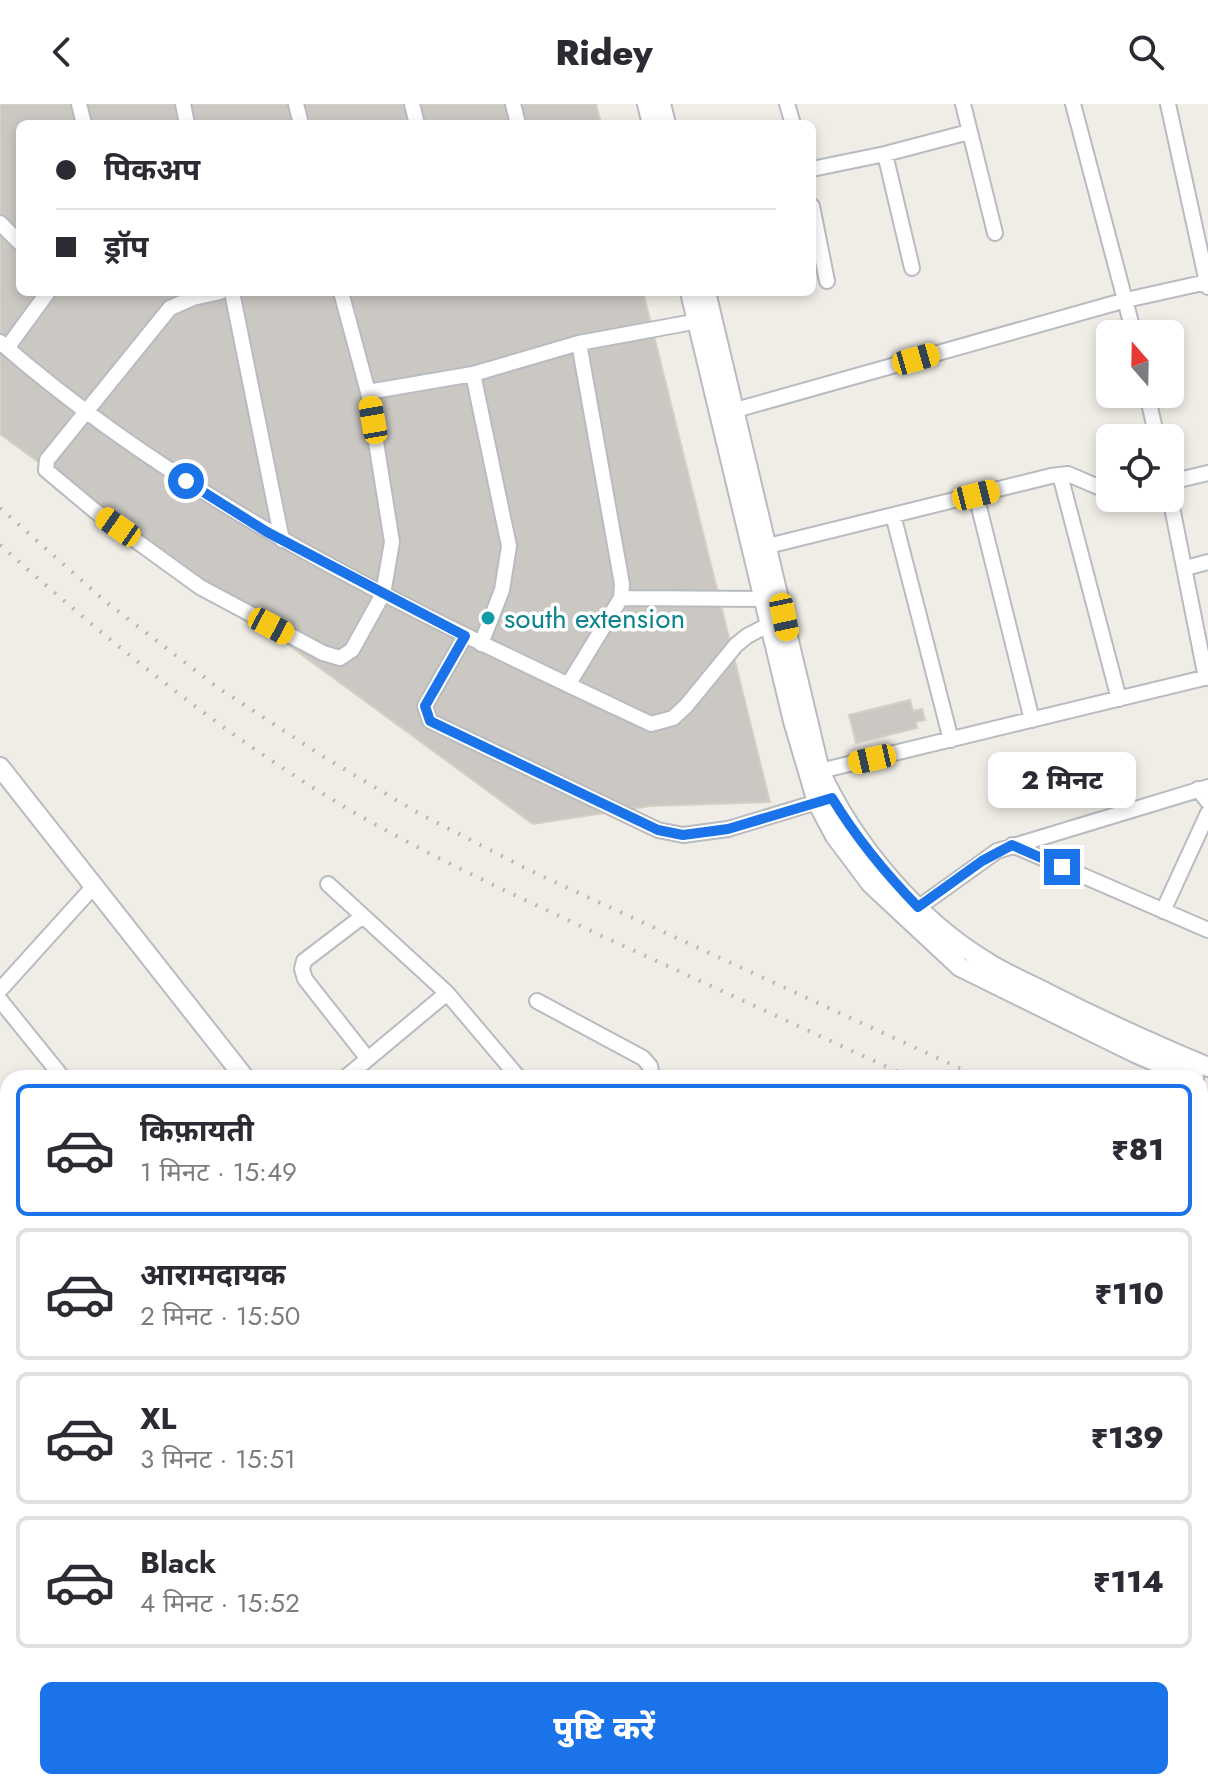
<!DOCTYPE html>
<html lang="hi">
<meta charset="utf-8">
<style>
:root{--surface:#fff;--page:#f2f2f3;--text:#2b2b33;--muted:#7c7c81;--line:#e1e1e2;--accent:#1a73e8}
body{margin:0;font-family:Jost,"Noto Sans Devanagari",sans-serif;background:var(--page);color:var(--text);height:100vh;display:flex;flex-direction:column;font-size:30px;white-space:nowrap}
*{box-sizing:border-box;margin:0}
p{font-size:26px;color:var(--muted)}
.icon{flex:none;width:44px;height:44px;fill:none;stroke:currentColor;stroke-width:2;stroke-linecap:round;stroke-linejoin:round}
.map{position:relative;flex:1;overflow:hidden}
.sheet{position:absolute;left:0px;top:966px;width:1208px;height:720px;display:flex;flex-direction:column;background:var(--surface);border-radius:24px 24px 0 0;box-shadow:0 4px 12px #0003}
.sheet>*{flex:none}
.banner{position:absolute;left:16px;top:16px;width:800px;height:176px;border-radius:12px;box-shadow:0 4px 12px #0003;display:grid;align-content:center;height:176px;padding:0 40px;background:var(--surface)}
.needle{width:52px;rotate:340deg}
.tools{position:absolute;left:1096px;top:216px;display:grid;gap:16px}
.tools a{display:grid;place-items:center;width:88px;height:88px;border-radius:12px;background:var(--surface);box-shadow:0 4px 12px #0003;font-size:40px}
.end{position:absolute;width:36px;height:36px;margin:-18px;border:10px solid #1a73e8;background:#fff;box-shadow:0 0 0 4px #fff}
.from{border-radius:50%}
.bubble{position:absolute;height:56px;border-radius:12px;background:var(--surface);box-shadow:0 4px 12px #0003;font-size:26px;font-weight:800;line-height:56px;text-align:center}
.car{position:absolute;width:24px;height:48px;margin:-24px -12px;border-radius:10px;box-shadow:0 0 6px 2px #0007;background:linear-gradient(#f5c518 24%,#345 0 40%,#f5c518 0 76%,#345 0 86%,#f5c518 0)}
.banner b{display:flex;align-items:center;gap:28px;height:76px;font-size:30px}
.banner b+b{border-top:2px solid var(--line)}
.banner i{width:20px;height:20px;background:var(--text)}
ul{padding:14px 0 0;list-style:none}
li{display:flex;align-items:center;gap:24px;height:132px;margin:0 16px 12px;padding:0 24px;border:4px solid var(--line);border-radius:12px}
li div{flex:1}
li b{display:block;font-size:30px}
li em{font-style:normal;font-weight:800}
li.selected{border-color:var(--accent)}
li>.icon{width:72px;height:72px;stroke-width:1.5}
.button{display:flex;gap:16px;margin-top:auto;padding:16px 40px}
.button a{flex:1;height:92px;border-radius:12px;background:var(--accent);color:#fff;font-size:32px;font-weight:800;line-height:92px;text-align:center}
header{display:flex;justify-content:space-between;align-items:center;height:104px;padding:0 40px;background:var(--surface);font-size:36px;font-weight:800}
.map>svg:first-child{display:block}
.building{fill:#cbc8c3;stroke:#d5cfc4;stroke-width:2}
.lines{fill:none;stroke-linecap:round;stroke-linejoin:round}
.minor-casing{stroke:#b8bbc0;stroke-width:18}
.tertiary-casing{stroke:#b8bbc0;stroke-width:22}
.minor{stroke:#fff;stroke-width:14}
.tertiary{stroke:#fff;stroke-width:18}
.rail{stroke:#b4b5b6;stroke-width:4;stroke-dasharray:2 10;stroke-linecap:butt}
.route{stroke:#1a73e8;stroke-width:10}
.culture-dot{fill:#0f9aa8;stroke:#fff;stroke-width:3}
.labels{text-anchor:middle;stroke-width:7;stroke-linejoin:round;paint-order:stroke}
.culture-label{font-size:28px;fill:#0d838f;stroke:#fff;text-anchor:start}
</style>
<header><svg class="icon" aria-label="back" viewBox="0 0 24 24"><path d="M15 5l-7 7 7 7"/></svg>Ridey<svg class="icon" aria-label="search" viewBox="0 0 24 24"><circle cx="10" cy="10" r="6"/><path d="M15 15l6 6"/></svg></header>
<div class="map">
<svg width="1208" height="1686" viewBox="0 0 1208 1686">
<rect width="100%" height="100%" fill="#f0ede6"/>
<path class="building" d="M0,0H596L601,20H20V188H643L770,698L650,702L533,720L0,330Z
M910,596L913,607L922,605L925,616L916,618L917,624L856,639L849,611Z"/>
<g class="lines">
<g class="minor-casing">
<path id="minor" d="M79,0L84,20
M183,0L187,20
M296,0L301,20
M412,0L417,20
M513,0L518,20
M787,0L793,20
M963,0L995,129
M1073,0L1134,230
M1168,0L1208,183
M885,50L912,164
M812,65L885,50L969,28
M812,102L827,177
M0,119L20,139
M220,188L193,194L170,204L47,356L46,366L95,407L200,483L323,549L340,554L352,546L383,490L392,438L368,288L341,188
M232,188L282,436
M0,238C192,406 423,512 651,620L673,614L686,602L736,541L747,532L776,517
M7,244L48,188
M473,270L509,442L502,486L481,540
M368,288L473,270L579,239L704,216
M1147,290L1157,334
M725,309L1126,196L1207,178
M1060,371L1119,595
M1170,378L1208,369
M976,391L1032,616
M1170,393L1206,574
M893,411L951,636
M768,442L1051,372L1068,370L1110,388
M1186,464L1208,458
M621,494L772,495
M465,532L425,602L430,617L658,726L683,731L728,725L827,695
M568,581L621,494L622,480L579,239
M820,667L1208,573
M1198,685L1208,698
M1012,741L1208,826
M328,780L447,889L519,974
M1163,807L1208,709
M912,808L997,747L1208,683
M363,812L304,857L302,865L305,875L368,955
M0,886L94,782
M0,896L63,974
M537,897L643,954L650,962L652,974
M345,974L447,889
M0,1047L8,1057
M0,1118L8,1129
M0,1161L8,1154
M1200,1236L1208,1229
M0,1282L8,1293
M1200,1395L1208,1387
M0,1420L8,1425
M0,1546L8,1556
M0,1578L8,1572
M352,1678L357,1686
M485,1678L491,1686
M945,1678L947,1686
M1030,1678L1034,1686
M623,1686L634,1678"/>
</g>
<g class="tertiary-casing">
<path id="tertiary" d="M647,0L652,20
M661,0L666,20
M690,188L793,617L817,698L835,732L871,780L960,863L1135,949L1194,974
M706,188L820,667C853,740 918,817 987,858C1006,870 1027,879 1047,889C1100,916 1153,940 1208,963
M0,663L245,974
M795,1678L801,1686"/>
</g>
<use href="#minor" class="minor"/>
<use href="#tertiary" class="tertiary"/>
<path class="rail" d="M0,404L106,498L217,583L324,653L420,710L531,767L981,974
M0,441C97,527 195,608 304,678C399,739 502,785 604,833C707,880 809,927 911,974
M1200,1075L1208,1079
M1200,1107L1208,1111"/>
</g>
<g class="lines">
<path class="route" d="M186,377L267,428L465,532L425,602L430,617L658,726L683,731L728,725L832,694C857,735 885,769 918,803L982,757L1012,741L1062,763"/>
</g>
<circle class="culture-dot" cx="488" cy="514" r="8"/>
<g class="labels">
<g class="culture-label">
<text x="504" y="524">south extension</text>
</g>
</g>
</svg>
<div class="tools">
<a><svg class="needle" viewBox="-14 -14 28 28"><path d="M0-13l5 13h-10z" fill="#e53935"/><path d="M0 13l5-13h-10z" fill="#7c7c81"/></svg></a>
<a><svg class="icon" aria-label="locate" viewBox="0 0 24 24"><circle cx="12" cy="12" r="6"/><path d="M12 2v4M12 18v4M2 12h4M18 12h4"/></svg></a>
</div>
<i class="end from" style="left:186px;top:377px"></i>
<i class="end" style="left:1062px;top:763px"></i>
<div class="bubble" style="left:988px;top:648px;width:148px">2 मिनट</div>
<i class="car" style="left:916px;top:255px;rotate:74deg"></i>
<i class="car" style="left:373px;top:316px;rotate:350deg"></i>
<i class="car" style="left:976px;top:391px;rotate:76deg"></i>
<i class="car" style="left:118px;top:423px;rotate:305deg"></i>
<i class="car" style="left:784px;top:513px;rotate:168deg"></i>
<i class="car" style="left:271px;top:522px;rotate:118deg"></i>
<i class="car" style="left:872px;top:655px;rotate:257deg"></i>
<div class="banner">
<b><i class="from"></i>पिकअप</b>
<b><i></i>ड्रॉप</b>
</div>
<section class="sheet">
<ul>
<li class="selected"><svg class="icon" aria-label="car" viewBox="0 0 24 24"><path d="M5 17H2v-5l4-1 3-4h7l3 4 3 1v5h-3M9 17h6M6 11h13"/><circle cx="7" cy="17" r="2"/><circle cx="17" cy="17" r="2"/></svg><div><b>किफ़ायती</b><p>1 मिनट · 15:49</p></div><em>₹81</em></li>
<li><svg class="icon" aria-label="car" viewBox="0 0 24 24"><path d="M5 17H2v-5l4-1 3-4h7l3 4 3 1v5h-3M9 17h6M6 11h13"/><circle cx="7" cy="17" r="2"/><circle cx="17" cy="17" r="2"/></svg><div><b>आरामदायक</b><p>2 मिनट · 15:50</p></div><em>₹110</em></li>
<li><svg class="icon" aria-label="car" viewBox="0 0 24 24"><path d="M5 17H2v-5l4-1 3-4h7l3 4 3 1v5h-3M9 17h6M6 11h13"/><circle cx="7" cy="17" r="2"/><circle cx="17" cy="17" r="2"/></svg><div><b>XL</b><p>3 मिनट · 15:51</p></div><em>₹139</em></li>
<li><svg class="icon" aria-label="car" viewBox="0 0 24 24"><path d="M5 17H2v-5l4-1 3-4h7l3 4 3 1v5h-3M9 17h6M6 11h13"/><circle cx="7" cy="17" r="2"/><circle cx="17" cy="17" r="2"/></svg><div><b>Black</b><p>4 मिनट · 15:52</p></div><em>₹114</em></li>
</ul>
<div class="button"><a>पुष्टि करें</a></div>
</section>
</div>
